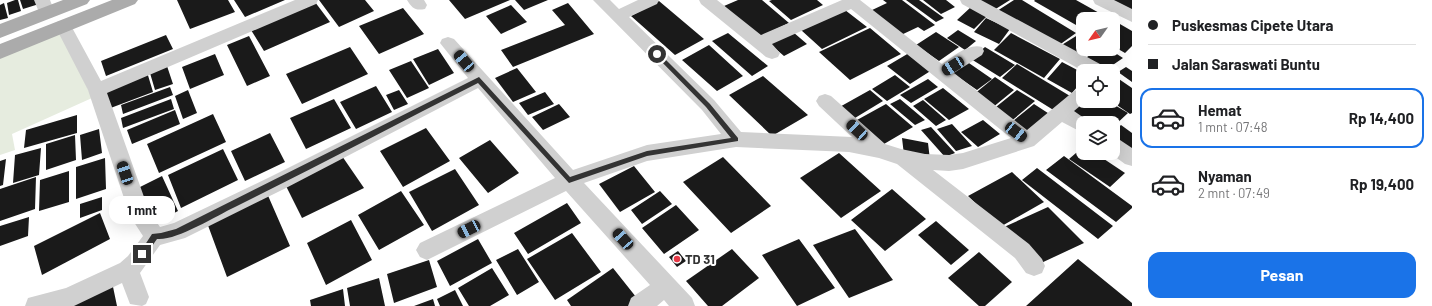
<!DOCTYPE html>
<html lang="id">
<meta charset="utf-8">
<style>
:root{--surface:#fff;--page:#f2f2f2;--text:#202124;--muted:#757577;--line:#e0e0e0;--accent:#1a73e8}
body{margin:0;font-family:Barlow,sans-serif;background:var(--page);color:var(--text);height:100vh;display:flex;flex-direction:column;font-size:15px;white-space:nowrap}
*{box-sizing:border-box;margin:0}
p{font-size:13px;color:var(--muted)}
.icon{flex:none;width:22px;height:22px;fill:none;stroke:currentColor;stroke-width:2;stroke-linecap:round;stroke-linejoin:round}
.map{position:relative;flex:1;overflow:hidden}
.details{display:flex;flex-direction:column;background:var(--surface);width:300px}
.details>*{flex:none}
.hud{display:grid;align-content:center;height:88px;padding:0 16px;background:var(--surface)}
.needle{width:26px;rotate:236deg}
.tools{position:absolute;left:1076px;top:12px;display:grid;gap:8px}
.tools a{display:grid;place-items:center;width:44px;height:44px;border-radius:8px;background:var(--surface);box-shadow:0 4px 16px #0002;font-size:20px}
.end{position:absolute;width:18px;height:18px;margin:-9px;border:5px solid #333;background:#fff;box-shadow:0 0 0 2px #fff}
.from{border-radius:50%}
.bubble{position:absolute;height:28px;border-radius:12px;background:var(--surface);box-shadow:0 4px 16px #0002;font-size:13px;font-weight:700;line-height:28px;text-align:center}
.car{position:absolute;width:12px;height:24px;margin:-12px -6px;border-radius:5px;box-shadow:0 0 3px 1px #0007;background:linear-gradient(#222 24%,#8ab4d8 0 40%,#222 0 76%,#8ab4d8 0 86%,#222 0)}
.hud b{display:flex;align-items:center;gap:14px;height:38px;font-size:15px}
.hud b+b{border-top:1px solid var(--line)}
.hud i{width:10px;height:10px;background:var(--text)}
ul{padding:0;list-style:none}
li{display:flex;align-items:center;gap:12px;height:60px;margin:0 8px 6px;padding:0 8px;border:2px solid transparent;border-radius:12px}
li div{flex:1}
li b{display:block;font-size:15px}
li em{font-style:normal;font-weight:700}
li.selected{border-color:var(--accent)}
li>.icon{width:36px;height:36px;stroke-width:1.5}
.cta{display:flex;gap:8px;margin-top:auto;padding:8px 16px}
.cta a{flex:1;height:46px;border-radius:12px;background:var(--accent);color:#fff;font-size:16px;font-weight:700;line-height:46px;text-align:center}
main{display:flex;flex:1;min-height:0}
.map>svg:first-child{display:block}
.green{fill:#e6ecdf}
.building{fill:#1a1a1a}
.lines{fill:none;stroke-linecap:round;stroke-linejoin:round}
.minor{fill:#d0d0d0;fill-rule:evenodd}
.major{fill:#ababab;fill-rule:evenodd}
.route{fill:#333}
.poi-dot{fill:#e63946;stroke:#fff;stroke-width:1.5}
.labels{text-anchor:middle;stroke-width:4;stroke-linejoin:round;paint-order:stroke}
.poi-label{font-size:13px;font-weight:bold;fill:#333;stroke:#fff;text-anchor:start}
</style>
<main>
<div class="map">
<svg width="1132" height="306" viewBox="0 0 1132 306">
<rect width="100%" height="100%" fill="#fff"/>
<path class="green" d="M61,31L92,98L12,134L15,150L0,155V56Z"/>
<path class="building" d="M15,0H18L21,11L9,15L7,3Z
M20,0H37L39,4L23,9Z
M177,0H228L235,12L190,29Z
M234,0H285L245,17Z
M319,0H365L374,11L339,27Z
M449,0H510L465,19Z
M515,0H548L524,10Z
M738,0H762L789,23L757,38L724,6Z
M772,0H817L823,5L791,20L769,1Z
M883,0H902L935,25L924,31L918,27L901,35L870,11L887,3Z
M906,0H919L944,18L936,22Z
M923,0H946L955,7L941,14Z
M978,0H1010L994,10Z
M1014,0H1022L1076,33L1055,48L997,11Z
M1035,0H1076L1110,19H1083V29L1034,1Z
M1107,0H1132V12Z
M659,1L704,39L675,55L631,16Z
M315,2L330,22L264,51L251,30Z
M4,3L8,18L0,20V5Z
M568,3L594,34L513,67L501,50L565,25L552,10Z
M511,5L527,22L501,34L486,16Z
M971,7L987,16L974,29L957,20Z
M403,8L424,34L379,54L359,26Z
M845,10L867,27L822,49L801,30Z
M986,18L1010,29L999,44L974,32Z
M1113,20L1132,31V46L1125,53L1113,46Z
M870,28L901,54L850,80L819,52Z
M958,30L976,41L965,50L947,38Z
M793,32L807,44L784,56L770,44Z
M936,32L959,47L939,61L916,45Z
M728,33L768,66L752,76L712,41Z
M1011,33L1060,59L1044,78L994,50Z
M1081,33L1083,35V49H1095L1080,59L1060,46Z
M166,35L173,49L106,76L101,61Z
M249,36L270,76L247,86L227,45Z
M709,45L743,76L717,91L682,60Z
M350,47L368,74L302,104L286,74Z
M985,47L1015,65L1000,77L971,59Z
M438,49L454,73L429,85L413,59Z
M1099,49H1109L1123,58L1104,71L1084,59Z
M909,53L932,70L910,84L887,66Z
M215,54L224,75L190,89L182,67Z
M411,61L429,88L407,98L389,70Z
M966,61L992,79L977,90L951,72Z
M1062,62L1083,73V80L1072,93L1047,79Z
M1017,64L1070,96L1055,111L1002,78Z
M167,66L173,84L155,90L150,73Z
M1126,67L1132,71V82L1118,72Z
M517,68L536,92L513,102L495,78Z
M147,72L153,92L108,109L103,88Z
M895,75L910,87L887,101L872,89Z
M1113,75L1132,88V113L1130,114L1111,101H1113Z
M763,76L808,115L772,136L729,95Z
M995,77L1014,90L992,108L973,95Z
M928,79L938,87L911,103L900,95Z
M376,86L392,112L356,129L340,102Z
M170,87L173,95L123,114L121,105Z
M943,88L969,109L949,120L924,99Z
M188,90L197,113L183,119L175,96Z
M399,90L408,104L394,110L386,95Z
M870,90L883,101L850,121L836,109Z
M1017,90L1035,101L1009,123L991,111Z
M545,92L554,104L528,115L519,103Z
M171,99L174,109L123,128L121,118Z
M334,99L351,128L306,149L290,118Z
M900,99L925,120L915,125L890,104Z
M1083,99V101H1108L1128,113L1113,127V123L1083,124L1067,114Z
M923,100L946,120L936,126L913,106Z
M559,104L570,117L543,130L532,117Z
M886,104L913,127L884,144L857,120Z
M1034,104L1054,117L1032,135L1013,121Z
M175,110L180,124L132,144L127,130Z
M213,114L226,142L159,173L147,144Z
M77,115V133L24,148L26,130Z
M983,120L1000,134L978,147L961,132Z
M952,124L972,146L956,151L937,129Z
M1121,125L1132,133V153L1113,140V132Z
M931,127L955,153L945,157L921,130Z
M426,128L450,161L403,187L380,151Z
M99,129L102,153L82,160L80,135Z
M270,133L285,162L245,181L231,151Z
M75,135L76,160L46,170V144Z
M902,138L928,143L930,160L904,155Z
M490,140L519,173L488,193L459,158Z
M1083,147V153H1095L1125,173L1110,187L1069,159Z
M41,148L39,175L13,183L15,155Z
M223,149L238,180L181,208L168,175Z
M839,153L881,191L841,218L800,178Z
M342,156L364,188L302,218L286,186Z
M1064,156L1132,206V208L1116,222L1046,170Z
M723,157L771,206L731,233L683,182Z
M105,158L106,189L76,199V167Z
M6,159L3,185L0,186V161Z
M634,166L655,192L620,212L599,184Z
M1037,168L1113,226L1098,239L1022,180Z
M455,169L479,205L432,231L409,192Z
M69,171V202L39,211L40,180Z
M1012,172L1044,202L1000,227L968,196Z
M162,176L178,211L149,226L134,190Z
M36,177L35,209L0,221V189Z
M892,189L926,219L885,251L851,220Z
M266,191L290,246L227,277L206,220Z
M401,191L424,225L379,250L358,215Z
M660,191L672,204L642,224L631,210Z
M102,197V210L80,218V204Z
M567,203L581,223L528,254L514,233Z
M676,205L699,230L664,254L642,228Z
M1048,207L1084,243L1039,264L1004,227Z
M100,213L110,239L42,275L34,246Z
M29,217L28,236L0,246V226Z
M351,220L372,260L326,285L307,243Z
M936,221L969,250L951,265L918,235Z
M855,229L893,280L849,298L813,245Z
M572,233L601,272L555,300L527,259Z
M478,239L492,263L450,286L437,261Z
M799,239L835,288L797,306L762,255Z
M518,249L539,282L517,295L496,260Z
M732,249L759,278L722,306H708L686,281Z
M678,251L686,261L677,267L669,257Z
M979,252L1012,282L985,306H979L948,278Z
M1078,259L1132,303V306H1026Z
M429,260L437,287L394,303L387,274Z
M492,268L509,295L490,306H469L458,288Z
M613,268L640,302L635,306H571L567,300Z
M379,278L385,306H350L347,288Z
M112,282L117,306H64Z
M343,289L345,306H311L310,300Z
M455,290L463,306H440L437,299Z
M433,299L435,306H414Z"/>
<g class="lines">
<path class="minor" d="M34,0H50L55,13L53,17L47,18L41,17Z
M295,0H318L316,4L107,93L149,211L160,227L174,223L270,177L468,78L440,43L442,39L448,37L454,39L573,170L647,145L721,134L702,110L593,0H610L619,9L638,0H659L657,4L629,17L714,100L741,132L852,137L819,106L816,101L819,96L825,94L831,96L885,144L901,149L925,154L949,155L963,153L1011,138L851,9L772,44L780,53L778,57L772,59L766,57L701,4L699,0H717L761,35L842,0H860L942,64C953,57 968,43 982,47L984,51L982,55L954,73L1027,130L1074,91L1080,89L1083,90V101H1086L1074,111L1091,123H1083V133L1062,122L1034,146L963,169L949,171L933,170L1029,244L1042,259L1045,266L1042,273L1034,276L1026,273L1015,258L897,164L879,158L849,152L736,147L647,161L584,183L692,298L695,306H669L664,300L657,306H628L631,298L650,285L566,191L427,260L420,257L416,250L420,243L555,178L478,88L284,189L185,238L160,245L140,273L149,297L146,304L142,306L130,304L122,283L74,306H25L28,298L66,288L120,263L128,256L143,236L130,216L88,90L55,26L57,22L63,20L69,22L101,81Z
M407,0H424L427,5L425,9C415,11 412,8 407,0Z
M960,0H981L1100,64L1103,69L1101,71H1083L962,4Z
M1093,0H1114L1132,9V22L1095,4Z
M1113,137L1120,140L1132,148V166L1125,164L1110,153H1113Z"/>
<path class="major" d="M63,0H90L87,4L0,38V24Z
M112,0H138L135,4L0,59V44Z"/>
</g>
<path class="route" d="M657,51L710,104L738,138V141L647,156L569,183L478,83C397,124 316,167 235,207C216,216 176,241 157,239L145,256H140L139,254L152,234L161,233L176,229L479,77L570,177L647,151L731,138L706,107L655,55V52Z"/>
<circle class="poi-dot" cx="677" cy="259" r="4"/>
<g class="labels">
<g class="poi-label">
<text x="685" y="264">TD 31</text>
</g>
</g>
</svg>
<div class="tools">
<a><svg class="needle" viewBox="-14 -14 28 28"><path d="M0-13l5 13h-10z" fill="#e53935"/><path d="M0 13l5-13h-10z" fill="#757577"/></svg></a>
<a><svg class="icon" aria-label="locate" viewBox="0 0 24 24"><circle cx="12" cy="12" r="6"/><path d="M12 2v4M12 18v4M2 12h4M18 12h4"/></svg></a>
<a><svg class="icon" aria-label="layers" viewBox="0 0 24 24"><path d="M12 4l9 5-9 5-9-5zM3 14l9 5 9-5"/></svg></a>
</div>
<i class="end from" style="left:657px;top:54px"></i>
<i class="end" style="left:142px;top:254px"></i>
<div class="bubble" style="left:109px;top:196px;width:66px">1 mnt</div>
<i class="car" style="left:464px;top:61px;rotate:320deg"></i>
<i class="car" style="left:953px;top:66px;rotate:238deg"></i>
<i class="car" style="left:857px;top:130px;rotate:313deg"></i>
<i class="car" style="left:1016px;top:132px;rotate:128deg"></i>
<i class="car" style="left:125px;top:173px;rotate:341deg"></i>
<i class="car" style="left:469px;top:229px;rotate:243deg"></i>
<i class="car" style="left:623px;top:239px;rotate:318deg"></i>
</div>
<section class="details">
<div class="hud">
<b><i class="from"></i>Puskesmas Cipete Utara</b>
<b><i></i>Jalan Saraswati Buntu</b>
</div>
<ul>
<li class="selected"><svg class="icon" aria-label="car" viewBox="0 0 24 24"><path d="M5 17H2v-5l4-1 3-4h7l3 4 3 1v5h-3M9 17h6M6 11h13"/><circle cx="7" cy="17" r="2"/><circle cx="17" cy="17" r="2"/></svg><div><b>Hemat</b><p>1 mnt · 07:48</p></div><em>Rp 14,400</em></li>
<li><svg class="icon" aria-label="car" viewBox="0 0 24 24"><path d="M5 17H2v-5l4-1 3-4h7l3 4 3 1v5h-3M9 17h6M6 11h13"/><circle cx="7" cy="17" r="2"/><circle cx="17" cy="17" r="2"/></svg><div><b>Nyaman</b><p>2 mnt · 07:49</p></div><em>Rp 19,400</em></li>
</ul>
<div class="cta"><a>Pesan</a></div>
</section>
</main>
